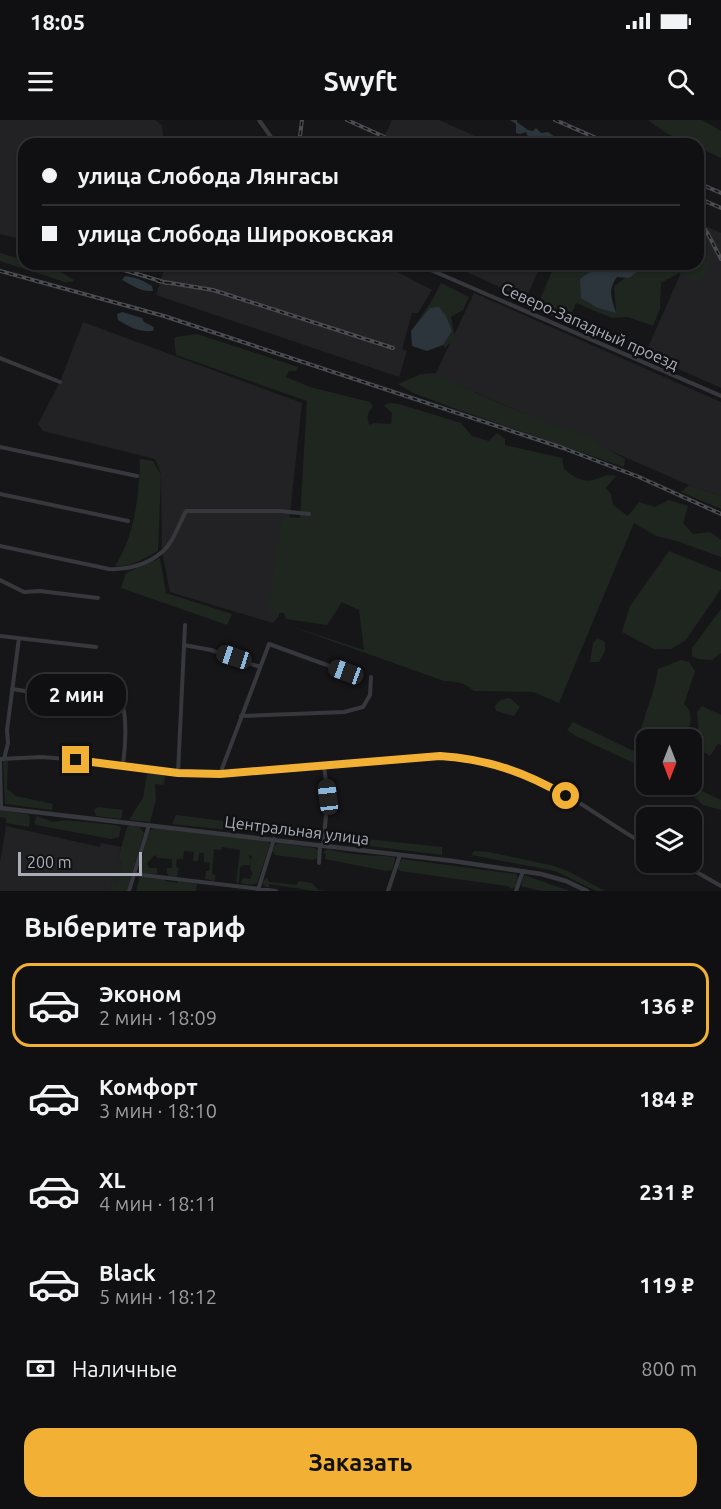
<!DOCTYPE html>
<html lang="ru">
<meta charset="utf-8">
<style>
:root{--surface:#101012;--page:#19191b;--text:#f1f3f6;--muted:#9c9d9f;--line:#303032;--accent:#f2b134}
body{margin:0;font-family:Ubuntu,sans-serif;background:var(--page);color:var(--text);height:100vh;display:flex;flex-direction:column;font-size:22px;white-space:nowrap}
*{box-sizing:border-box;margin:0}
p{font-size:20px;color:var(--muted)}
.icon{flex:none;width:33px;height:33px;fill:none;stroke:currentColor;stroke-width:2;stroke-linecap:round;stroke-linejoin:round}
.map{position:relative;height:771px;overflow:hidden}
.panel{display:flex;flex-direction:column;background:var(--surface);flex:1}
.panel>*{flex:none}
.banner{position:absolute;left:18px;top:18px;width:686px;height:132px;border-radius:18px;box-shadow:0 2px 4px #0004,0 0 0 2px var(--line);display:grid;align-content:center;height:132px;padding:0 24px;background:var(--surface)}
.needle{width:39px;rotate:180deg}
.tools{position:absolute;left:636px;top:609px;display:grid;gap:12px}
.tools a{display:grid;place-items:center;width:66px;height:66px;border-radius:12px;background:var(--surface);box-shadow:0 2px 4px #0004,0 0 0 2px var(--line);font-size:30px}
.scale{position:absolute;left:18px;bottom:15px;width:124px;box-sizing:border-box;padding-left:6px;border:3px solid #a8adb8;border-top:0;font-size:16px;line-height:21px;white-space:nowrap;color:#a8adb8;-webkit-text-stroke:4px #111113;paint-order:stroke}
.end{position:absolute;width:27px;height:27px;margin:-14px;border:8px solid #f2b134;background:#111;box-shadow:0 0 0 3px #111}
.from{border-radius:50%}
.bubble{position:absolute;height:42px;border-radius:18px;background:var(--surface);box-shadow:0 2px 4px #0004,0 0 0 2px var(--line);font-size:20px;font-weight:600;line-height:42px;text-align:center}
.car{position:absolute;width:18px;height:36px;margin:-18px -9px;border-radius:8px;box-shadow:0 0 4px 2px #0007;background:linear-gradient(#222 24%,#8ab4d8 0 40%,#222 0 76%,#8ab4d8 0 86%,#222 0)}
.banner b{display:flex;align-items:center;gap:21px;height:57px;font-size:22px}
.banner b+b{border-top:2px solid var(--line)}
.banner i{width:15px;height:15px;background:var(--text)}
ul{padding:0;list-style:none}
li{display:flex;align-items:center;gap:18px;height:84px;margin:0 12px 9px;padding:0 12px;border:3px solid transparent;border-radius:18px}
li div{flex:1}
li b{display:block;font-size:22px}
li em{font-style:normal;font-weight:600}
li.current{border-color:var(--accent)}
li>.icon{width:54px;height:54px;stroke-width:1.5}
h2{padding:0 24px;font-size:27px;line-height:72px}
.pay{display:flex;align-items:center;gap:15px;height:66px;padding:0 24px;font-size:22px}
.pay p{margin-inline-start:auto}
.button{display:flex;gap:12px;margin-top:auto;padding:12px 24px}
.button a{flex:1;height:69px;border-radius:18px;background:var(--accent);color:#111;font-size:24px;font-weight:600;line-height:69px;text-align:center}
.status{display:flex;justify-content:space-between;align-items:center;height:42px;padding:0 30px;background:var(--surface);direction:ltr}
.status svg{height:16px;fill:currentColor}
header{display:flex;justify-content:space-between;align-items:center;height:78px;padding:0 24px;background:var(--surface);font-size:27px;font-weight:600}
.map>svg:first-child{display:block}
.built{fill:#222225}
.green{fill:#1e261f}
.water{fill:#2c353c}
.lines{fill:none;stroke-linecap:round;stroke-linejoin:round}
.minor{stroke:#37383d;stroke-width:4}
.tertiary{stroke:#37383d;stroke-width:4.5}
.rail-casing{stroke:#4a4c52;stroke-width:4}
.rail{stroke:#111113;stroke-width:1.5;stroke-dasharray:4.5;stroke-linecap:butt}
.route{stroke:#f2b134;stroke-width:8}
.labels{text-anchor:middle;stroke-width:5;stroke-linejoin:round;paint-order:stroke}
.street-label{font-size:16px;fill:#a8adb8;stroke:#111113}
</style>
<div class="status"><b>18:05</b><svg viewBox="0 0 49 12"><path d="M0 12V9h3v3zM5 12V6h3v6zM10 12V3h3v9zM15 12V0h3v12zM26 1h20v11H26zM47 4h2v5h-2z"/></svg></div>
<header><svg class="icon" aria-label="menu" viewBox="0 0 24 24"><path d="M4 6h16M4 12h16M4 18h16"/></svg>Swyft<svg class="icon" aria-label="search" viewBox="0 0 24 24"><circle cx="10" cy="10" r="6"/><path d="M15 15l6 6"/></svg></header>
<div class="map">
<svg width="721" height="771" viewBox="0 0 721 771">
<rect width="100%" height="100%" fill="#161618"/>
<path class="built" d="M0,0H155L162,5L164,24H24V120L0,114Z
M392,0H439L493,24H381Z
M703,105L721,113V268L645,234L685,144H698V117Z
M166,144H382L432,170L418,193H412L402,229L407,231L399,257L156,175Z
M449,144H541L526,179Z
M474,173L721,282V376L689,365L435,255Z
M83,202L302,283L279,496L273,503L170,472L162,432L161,354L155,339L43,311L38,304L60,262Z
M6,706L100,727L101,723L121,727L118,739L122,744L116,765L112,764L110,771H0V742Z"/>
<path class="green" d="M648,0H702L721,11V38L698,27V24C681,24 661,10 648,0Z
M0,133L24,140V144C43,144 58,149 74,160L72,162H65L0,141Z
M698,139L709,142L707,152L695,164L679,153L661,163L660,189L653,206L628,197L612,198L576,183L571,195L588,212L543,192L539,182L555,144H594L616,193L614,166L643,145L661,150L670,145L689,148L692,144H698Z
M441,163L469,177L463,190L451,197L455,218L445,228L443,225L452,211H411L433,179Z
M197,214L298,247L296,251H289L286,257L310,267L370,282L373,287C367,293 366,297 370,305L374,303L391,304L392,293L384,285L390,283L399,284L461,303L472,316L489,321L497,313L505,319V325L562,338L564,349C574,357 584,364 596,359C604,356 607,354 616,356L606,368L611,374L613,385L628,396L639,382L655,387L669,380L688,386L683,403L693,414L710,412L721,420V437L677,421L656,416L634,403L559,583L533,572L474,571C465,563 456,561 444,561L284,504L364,530L359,490L342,482L327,505L286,499L284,493H268L282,397L300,398L307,281L176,235L174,219L176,217Z
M437,253C486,280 539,301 593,317L596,323L625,339L624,347L456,289L411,272L398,264L421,254Z
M140,339L153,341L161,355L158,431C143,439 132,447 115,446C135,416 139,375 140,339Z
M689,365L721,376V389L681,372Z
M669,431L721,452V469L686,520L671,529H654L622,512L630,486Z
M160,438L166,473L232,494L227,505L121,468L126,453Z
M721,489V533L712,540L698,539L692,536V528Z
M598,518L605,522V531L599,542H590L593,523Z
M681,540L689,542L695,551L684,584C696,595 689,606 684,619L646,620V628L642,627L637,621L655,565L658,549Z
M510,578L520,587L514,596L496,591L495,586L500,580Z
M702,586L721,595V625L718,624L710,636L700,630L697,592Z
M573,602L646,637V649L576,616L567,610Z
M3,641H8L7,669L16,676L53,684L52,690L5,684Z
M147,653L165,655L164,665L155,664L156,680L150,702L129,700L143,678Z
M694,667L721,680V690L703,685L693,676Z
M98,687L123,690L121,699L96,696L94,690Z
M0,690L27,694L30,697L29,707L6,703V698L0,697Z
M176,695L321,713L320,720L172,704Z
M37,696L53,702L65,700L117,705L121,707L119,717L111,719L36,705L34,702Z
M130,705L139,707L144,713L127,771H110L112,764H116L122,744L118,739L127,707Z
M154,708L267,721L270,724L257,763L252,765L243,764L241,762L243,758L250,759L253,753L250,749L252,736L249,735V738L251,739L250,745H243L240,747L239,762L236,763L240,730L222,727L221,730L214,729L212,754L216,755L214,761L205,759L206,751H209L210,743L204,742V733H199L198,741H193L194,732L184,731L183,739H177L176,747L179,748L177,757L169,756L167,753V748H172V739L158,738L155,735L147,743L149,748H157V754L142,753L139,748L149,711Z
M329,715L442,727V735L329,721Z
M278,723L315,728L318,731L317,738L313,740L275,735L272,731L275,725Z
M328,729C348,735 371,735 394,737L395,740L392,750L386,751L325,739L326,734L323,733V732Z
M474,731L489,732L554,746L568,751L605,771H596L555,751L471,735Z
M402,739L516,754L518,757L516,766L512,769L507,766L400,751L397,748Z
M524,755L570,771H541L521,766Z
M140,757L165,759V761L178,763V761L197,764L196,771H136Z
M267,757L269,762L297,765L298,761L312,763L318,770L328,771H315L269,764V767H266L262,763Z"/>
<path class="water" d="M510,0H517V2L528,10L533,11L536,8L541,13L548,12L555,17L563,19V21L546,24L541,19L536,22L530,21L526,12L520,14L516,13V4Z
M594,144H626L628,146H636L639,150L629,158L617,157C607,171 612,178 616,193L598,188L581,178L580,159L596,148Z
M125,156C135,157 143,160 152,166L153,171C140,172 132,165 122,160Z
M439,187L446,196L452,211L443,225L427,231L412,226L411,211L430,188Z
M122,192L142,198L144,202L154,207L153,211C137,212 130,207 118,200L117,194Z"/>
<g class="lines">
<path class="minor" d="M259,0L276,24
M417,144L721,276
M0,238L60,262
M0,327L137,356
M0,374L128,401
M0,426L109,449C127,450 147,445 162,432C173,423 179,404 186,391H280L309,394
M0,460L24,472L40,471L98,478
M0,516L96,527
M184,525L211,530L260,547
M12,569L25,571L65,572L121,582C128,595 125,630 123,645
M241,596L344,592L363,587L370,575L371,557
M0,639L41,637L93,641L178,653L220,654L440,636C467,638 496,643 522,652C563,668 607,703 646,725
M0,639L1,688
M4,639L8,623L7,610L19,518
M178,653L185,505
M220,654L269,524L346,552
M323,725L328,677L324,646
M679,742L721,766
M319,743L320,725
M134,754L276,771
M258,770L274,719
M129,771L149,705
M388,771L400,735
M516,771L523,751"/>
<path class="tertiary" d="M0,688L453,741L541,754L566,761L587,771"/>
<g class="rail-casing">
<path id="rail" d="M347,0L400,24
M555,0L610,24
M299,24L302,0
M698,63L721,73
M698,78L721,88
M698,100L708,114L721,139
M104,144L167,163
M0,151L164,196L563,328L639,357L721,394
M158,161L213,170L393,228"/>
</g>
<use href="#rail" class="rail"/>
</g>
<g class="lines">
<path class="route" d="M76,640L178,653L220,654L440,636C487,639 525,652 566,676"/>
</g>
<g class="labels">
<g class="street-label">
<text transform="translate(590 206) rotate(24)" y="6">Северо-Западный проезд</text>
<text transform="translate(297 710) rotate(7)" y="6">Центральная улица</text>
</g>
</g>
</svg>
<div class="tools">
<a><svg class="needle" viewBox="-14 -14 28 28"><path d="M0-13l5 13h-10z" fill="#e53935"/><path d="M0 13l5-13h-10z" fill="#9c9d9f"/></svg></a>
<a><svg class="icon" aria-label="layers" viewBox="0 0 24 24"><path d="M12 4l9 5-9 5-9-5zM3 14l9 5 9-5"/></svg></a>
</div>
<div class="scale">200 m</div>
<i class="end from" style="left:566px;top:676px"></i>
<i class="end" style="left:76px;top:640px"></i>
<div class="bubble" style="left:27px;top:554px;width:99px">2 мин</div>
<i class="car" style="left:234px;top:537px;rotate:288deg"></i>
<i class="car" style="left:346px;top:552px;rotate:290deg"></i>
<i class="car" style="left:328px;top:677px;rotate:353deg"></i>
<div class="banner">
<b><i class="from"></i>улица Слобода Лянгасы</b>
<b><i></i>улица Слобода Широковская</b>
</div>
</div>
<section class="panel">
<h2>Выберите тариф</h2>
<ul>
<li class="current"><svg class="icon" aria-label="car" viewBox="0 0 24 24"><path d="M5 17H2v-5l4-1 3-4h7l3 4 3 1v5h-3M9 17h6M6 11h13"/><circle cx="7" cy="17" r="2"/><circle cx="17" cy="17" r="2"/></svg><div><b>Эконом</b><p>2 мин · 18:09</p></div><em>136 ₽</em></li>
<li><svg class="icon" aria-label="car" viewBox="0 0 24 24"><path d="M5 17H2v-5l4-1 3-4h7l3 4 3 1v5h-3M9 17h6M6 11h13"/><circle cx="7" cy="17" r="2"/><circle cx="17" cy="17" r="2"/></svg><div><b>Комфорт</b><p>3 мин · 18:10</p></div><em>184 ₽</em></li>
<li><svg class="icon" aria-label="car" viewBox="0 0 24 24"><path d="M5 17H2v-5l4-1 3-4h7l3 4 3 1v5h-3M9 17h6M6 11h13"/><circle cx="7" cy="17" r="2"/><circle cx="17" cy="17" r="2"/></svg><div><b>XL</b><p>4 мин · 18:11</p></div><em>231 ₽</em></li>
<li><svg class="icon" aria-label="car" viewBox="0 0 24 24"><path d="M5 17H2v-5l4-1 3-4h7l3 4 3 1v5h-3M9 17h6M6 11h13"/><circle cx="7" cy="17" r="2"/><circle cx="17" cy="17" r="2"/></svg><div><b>Black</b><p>5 мин · 18:12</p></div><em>119 ₽</em></li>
</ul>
<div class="pay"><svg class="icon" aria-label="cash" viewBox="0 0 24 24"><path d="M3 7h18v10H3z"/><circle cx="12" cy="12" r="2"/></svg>Наличные<p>800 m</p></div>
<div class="button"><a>Заказать</a></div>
</section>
